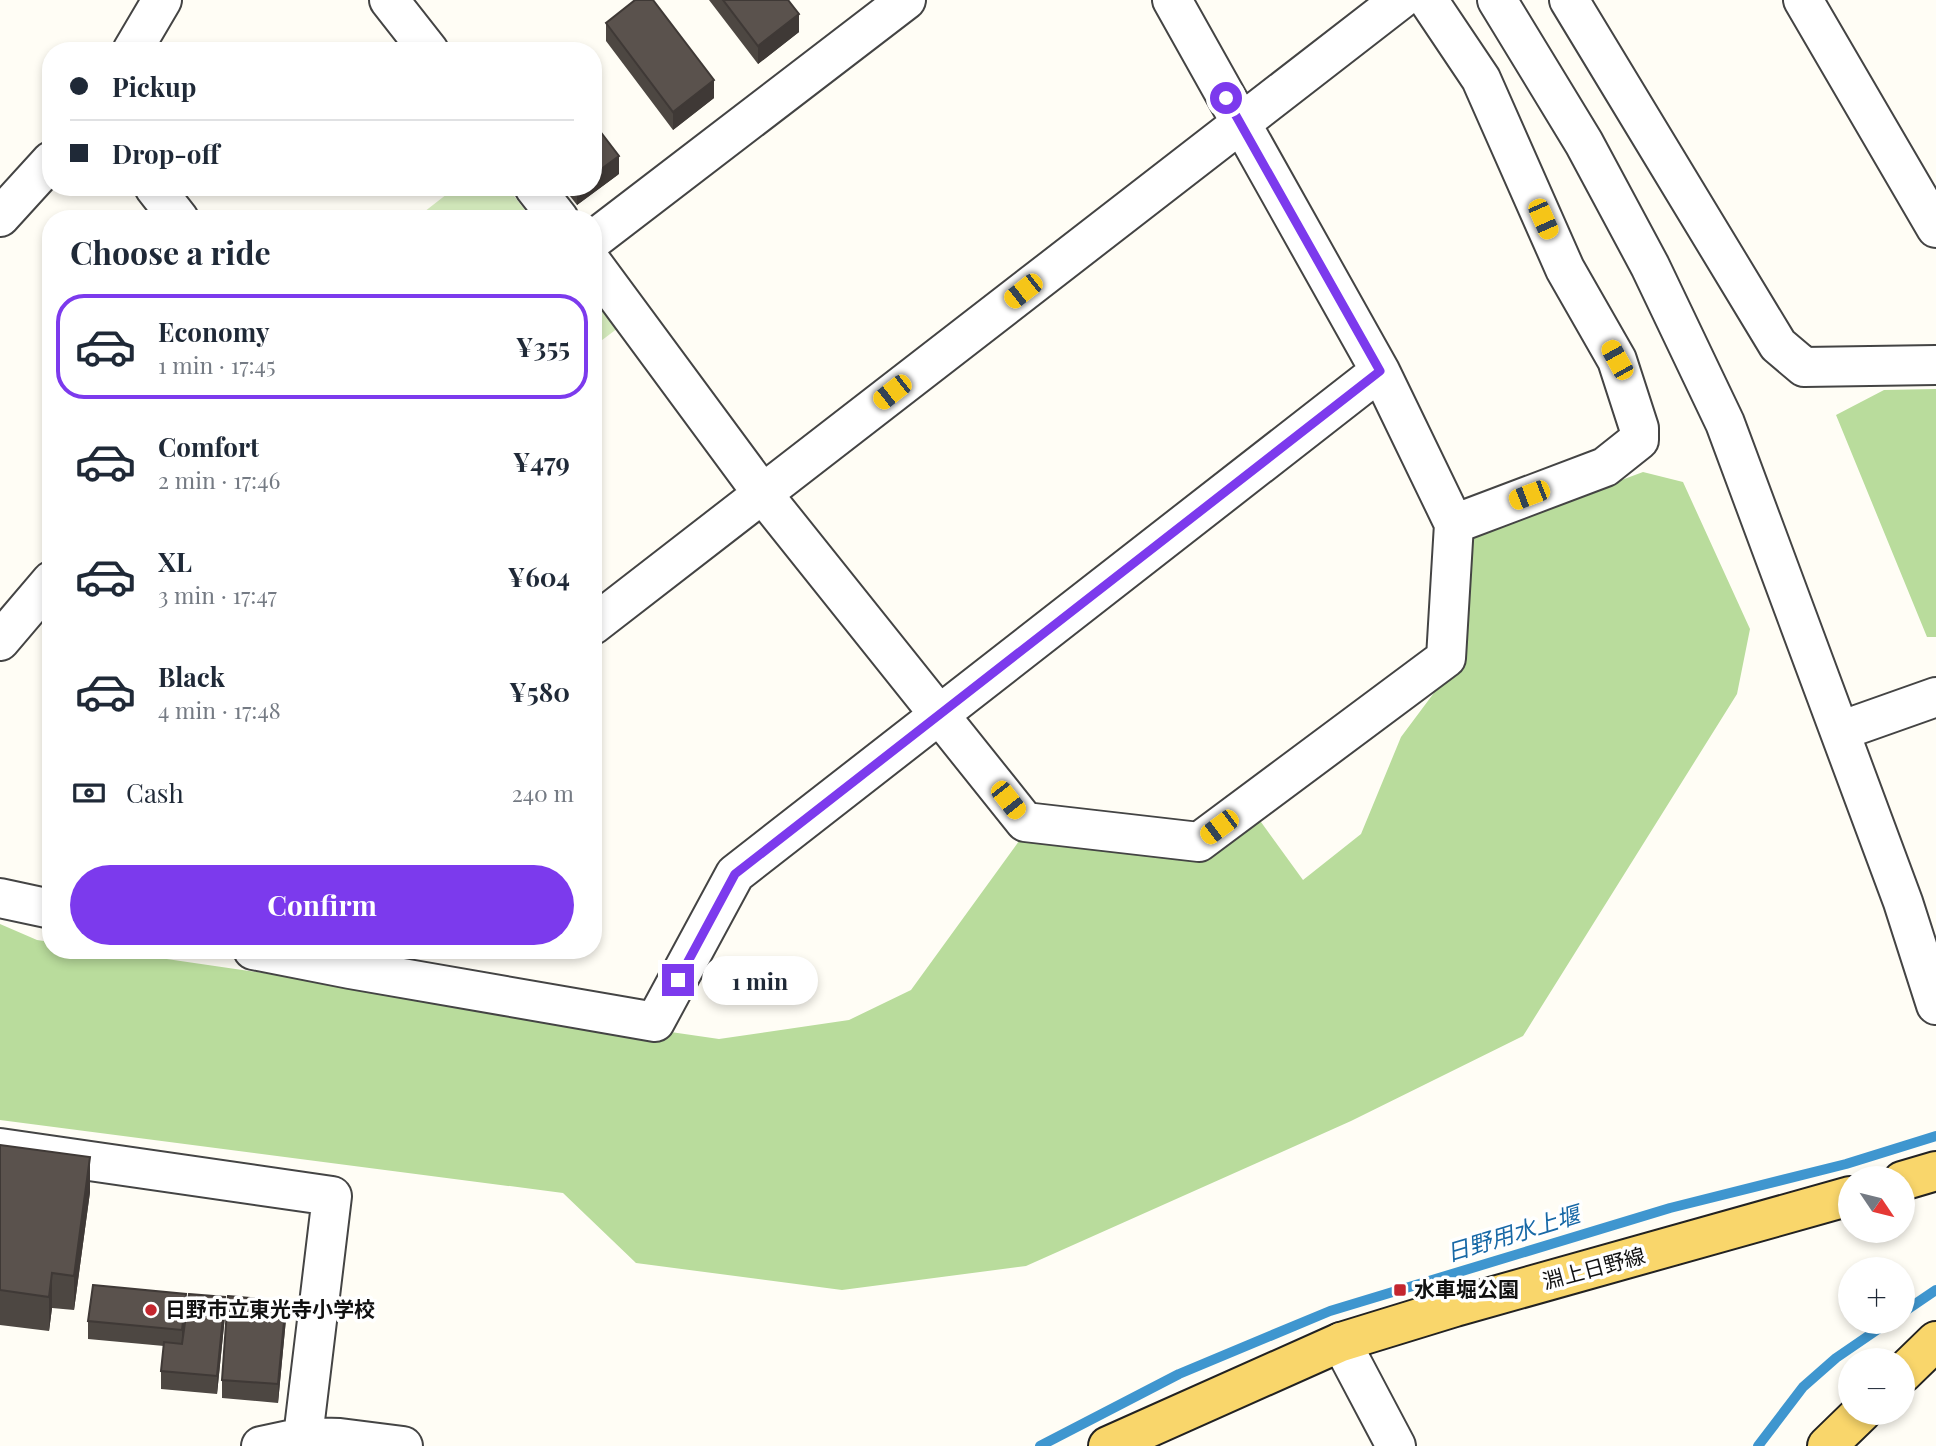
<!DOCTYPE html>
<meta charset="utf-8">
<style>
:root{--surface:#fff;--page:#f6f6f7;--text:#1f2937;--muted:#747a83;--line:#e0e1e3;--accent:#7c3aed}
body{margin:0;font-family:"Playfair Display","Noto Sans JP",serif;background:var(--page);color:var(--text);height:100vh;display:flex;flex-direction:column;font-size:26px;white-space:nowrap}
*{box-sizing:border-box;margin:0}
p{font-size:23px;color:var(--muted)}
.icon{flex:none;width:38px;height:38px;fill:none;stroke:currentColor;stroke-width:2;stroke-linecap:round;stroke-linejoin:round}
.map{position:relative;flex:1;overflow:hidden}
.details{position:absolute;left:42px;top:210px;width:560px;height:749px;display:flex;flex-direction:column;background:var(--surface);border-radius:28px;box-shadow:0 4px 10px #0003}
.details>*{flex:none}
.banner{position:absolute;left:42px;top:42px;width:560px;height:154px;border-radius:28px;box-shadow:0 4px 10px #0003;display:grid;align-content:center;height:154px;padding:0 28px;background:var(--surface)}
.needle{width:46px;rotate:125deg}
.tools{position:absolute;left:1838px;top:1166px;display:grid;gap:14px}
.tools a{display:grid;place-items:center;width:77px;height:77px;border-radius:50%;background:var(--surface);box-shadow:0 4px 10px #0003;font-size:35px}
.end{position:absolute;width:32px;height:32px;margin:-16px;border:9px solid #7c3aed;background:#fff;box-shadow:0 0 0 4px #fff}
.from{border-radius:50%}
.bubble{position:absolute;height:49px;border-radius:24px;background:var(--surface);box-shadow:0 4px 10px #0003;font-size:23px;font-weight:700;line-height:49px;text-align:center}
.car{position:absolute;width:21px;height:42px;margin:-21px -10px;border-radius:9px;box-shadow:0 0 5px 2px #0007;background:linear-gradient(#f5c518 24%,#345 0 40%,#f5c518 0 76%,#345 0 86%,#f5c518 0)}
.banner b{display:flex;align-items:center;gap:24px;height:66px;font-size:26px}
.banner b+b{border-top:2px solid var(--line)}
.banner i{width:18px;height:18px;background:var(--text)}
ul{padding:0;list-style:none}
li{display:flex;align-items:center;gap:21px;height:105px;margin:0 14px 10px;padding:0 14px;border:4px solid transparent;border-radius:28px}
li div{flex:1}
li b{display:block;font-size:26px}
li em{font-style:normal;font-weight:700}
li.on{border-color:var(--accent)}
li>.icon{width:63px;height:63px;stroke-width:1.5}
h2{padding:0 28px;font-size:32px;line-height:84px}
.pay{display:flex;align-items:center;gap:18px;height:77px;padding:0 28px;font-size:26px}
.pay p{margin-inline-start:auto}
.action{display:flex;gap:14px;margin-top:auto;padding:14px 28px}
.action a{flex:1;height:80px;border-radius:42px;background:var(--accent);color:#fff;font-size:28px;font-weight:700;line-height:80px;text-align:center}
.map>svg:first-child{display:block}
.green{fill:#d5ebbd}
.forest{fill:#b9dc9c}
.lines{fill:none;stroke-linecap:round;stroke-linejoin:round}
.stream{stroke:#3f96cf;stroke-width:10}
.minor-casing{stroke:#444;stroke-width:42}
.major-casing{stroke:#222;stroke-width:42}
.minor{stroke:#fff;stroke-width:38}
.major{stroke:#f9d66b;stroke-width:38}
.wall{fill:#4d4742}
.shaded-wall{fill:#3f3936}
.building{fill:#5a524d;stroke:#3f3936;stroke-width:2}
.route{stroke:#7c3aed;stroke-width:9}
.poi-dot{fill:#c4262e;stroke:#fff;stroke-width:2.5}
.labels{text-anchor:middle;stroke-width:7;stroke-linejoin:round;paint-order:stroke}
.street-label{font-size:21px;fill:#111;stroke:#fff}
.poi-label{font-size:21px;font-weight:bold;fill:#111;stroke:#fff;text-anchor:start}
.water-label{font-size:23px;font-style:italic;fill:#1768a6;stroke:#fff}
</style>
<div class="map">
<svg width="1936" height="1446" viewBox="0 0 1936 1446">
<rect width="100%" height="100%" fill="#fffdf5"/>
<path class="green" d="M456,187H507L532,219H415Z
M593,297L618,328L593,347Z"/>
<path class="forest" d="M1936,389V637H1927L1836,415L1884,390Z
M1643,472L1683,482L1750,629L1737,694L1523,1036L1351,1121L1026,1266L842,1290L636,1263L563,1193L0,1120V924L37,940L51,942V950H105L719,1039L849,1020L911,990L1019,841L1202,850L1253,811L1303,880L1361,834L1401,737L1454,666L1461,540Z"/>
<g class="lines">
<path class="stream" d="M1902,1313L1936,1290
M1040,1446L1179,1374L1330,1311L1670,1208L1846,1164L1936,1136
M1758,1446L1803,1387L1836,1358L1890,1321"/>
<g class="minor-casing">
<path id="minor" d="M389,0L429,51
M1172,0L1380,371L1454,524
M1497,0L1584,143L1650,266L1725,423L1903,902L1936,1005
M1569,0L1778,345L1804,367L1936,365
M1803,0L1936,228
M132,51L162,0
M154,187L179,219
M534,187L559,219
M0,217L51,161
M593,240L906,0
M593,264L762,493L1025,822L1199,842L1446,658L1454,524L1605,467L1639,440V428L1617,360L1565,269L1481,79L1428,0
M593,625L1400,0
M0,641L51,581
M1840,731L1936,697
M0,898L51,909
M253,950L350,969L655,1022L735,874L1380,371
M0,1148L332,1196L303,1437
M1341,1342L1396,1446
M261,1446L303,1437L340,1438L403,1446"/>
</g>
<g class="major-casing">
<path id="major" d="M1902,1181L1936,1171
M1902,1374L1936,1341
M1108,1446L1341,1342L1455,1307L1850,1196
M1827,1446L1862,1412"/>
</g>
<use href="#minor" class="minor"/>
<use href="#major" class="major"/>
</g>
<path class="wall" d="M709,0H788L799,32L758,64Z
M606,23L714,98L673,130L606,41Z
M619,174L577,205L563,187H593Z
M0,1145L90,1192L74,1310L52,1308L49,1331L0,1325Z
M186,1312L225,1316L217,1394L161,1389V1371L164,1346L88,1339V1321Z
M286,1319L278,1403L222,1398V1380Z"/>
<path class="shaded-wall" d="M799,14V32L758,64V46Z
M714,80V98L673,130V112Z
M619,156V174L577,205V187H593V175Z
M90,1157V1192L74,1310V1276Z
M52,1273V1308L49,1331V1297Z
M186,1294V1312L182,1348V1330Z
M225,1297V1316L217,1394V1376Z
M286,1301V1319L278,1403V1384Z"/>
<path class="building" d="M635,0H653L714,80L673,112L606,23Z
M723,0H788L799,14L758,46Z
M593,122L619,156L593,175Z
M0,1145L90,1157L74,1276L52,1273L49,1297L0,1290Z
M93,1285L186,1294L182,1330L88,1321Z
M189,1294L225,1297L217,1376L161,1371L164,1342L182,1344Z
M228,1296L286,1301L278,1384L222,1380Z"/>
<g class="lines">
<path class="route" d="M678,980L735,874L1380,371L1226,98"/>
</g>
<g class="poi-dot">
<rect x="1393" y="1283" width="14" height="14" rx="3.5"/>
<circle cx="151" cy="1310" r="7"/>
</g>
<g class="labels">
<g class="street-label">
<text transform="translate(1594 1269) rotate(-15)" y="7">淵上日野線</text>
</g>
<g class="poi-label">
<text x="1414" y="1297">水車堀公園</text>
<text x="165" y="1317">日野市立東光寺小学校</text>
</g>
<g class="water-label">
<text transform="translate(1513 1234) rotate(-17)" y="8">日野用水上堰</text>
</g>
</g>
</svg>
<div class="tools">
<a><svg class="needle" viewBox="-14 -14 28 28"><path d="M0-13l5 13h-10z" fill="#e53935"/><path d="M0 13l5-13h-10z" fill="#747a83"/></svg></a>
<a>+</a>
<a>−</a>
</div>
<i class="end from" style="left:1226px;top:98px"></i>
<i class="end" style="left:678px;top:980px"></i>
<div class="bubble" style="left:702px;top:956px;width:116px">1 min</div>
<i class="car" style="left:1543px;top:219px;rotate:156deg"></i>
<i class="car" style="left:1023px;top:291px;rotate:232deg"></i>
<i class="car" style="left:1617px;top:360px;rotate:331deg"></i>
<i class="car" style="left:892px;top:392px;rotate:232deg"></i>
<i class="car" style="left:1529px;top:495px;rotate:249deg"></i>
<i class="car" style="left:1008px;top:800px;rotate:142deg"></i>
<i class="car" style="left:1219px;top:827px;rotate:233deg"></i>
<div class="banner">
<b><i class="from"></i>Pickup</b>
<b><i></i>Drop-off</b>
</div>
<section class="details">
<h2>Choose a ride</h2>
<ul>
<li class="on"><svg class="icon" aria-label="car" viewBox="0 0 24 24"><path d="M5 17H2v-5l4-1 3-4h7l3 4 3 1v5h-3M9 17h6M6 11h13"/><circle cx="7" cy="17" r="2"/><circle cx="17" cy="17" r="2"/></svg><div><b>Economy</b><p>1 min · 17:45</p></div><em>¥355</em></li>
<li><svg class="icon" aria-label="car" viewBox="0 0 24 24"><path d="M5 17H2v-5l4-1 3-4h7l3 4 3 1v5h-3M9 17h6M6 11h13"/><circle cx="7" cy="17" r="2"/><circle cx="17" cy="17" r="2"/></svg><div><b>Comfort</b><p>2 min · 17:46</p></div><em>¥479</em></li>
<li><svg class="icon" aria-label="car" viewBox="0 0 24 24"><path d="M5 17H2v-5l4-1 3-4h7l3 4 3 1v5h-3M9 17h6M6 11h13"/><circle cx="7" cy="17" r="2"/><circle cx="17" cy="17" r="2"/></svg><div><b>XL</b><p>3 min · 17:47</p></div><em>¥604</em></li>
<li><svg class="icon" aria-label="car" viewBox="0 0 24 24"><path d="M5 17H2v-5l4-1 3-4h7l3 4 3 1v5h-3M9 17h6M6 11h13"/><circle cx="7" cy="17" r="2"/><circle cx="17" cy="17" r="2"/></svg><div><b>Black</b><p>4 min · 17:48</p></div><em>¥580</em></li>
</ul>
<div class="pay"><svg class="icon" aria-label="cash" viewBox="0 0 24 24"><path d="M3 7h18v10H3z"/><circle cx="12" cy="12" r="2"/></svg>Cash<p>240 m</p></div>
<div class="action"><a>Confirm</a></div>
</section>
</div>
